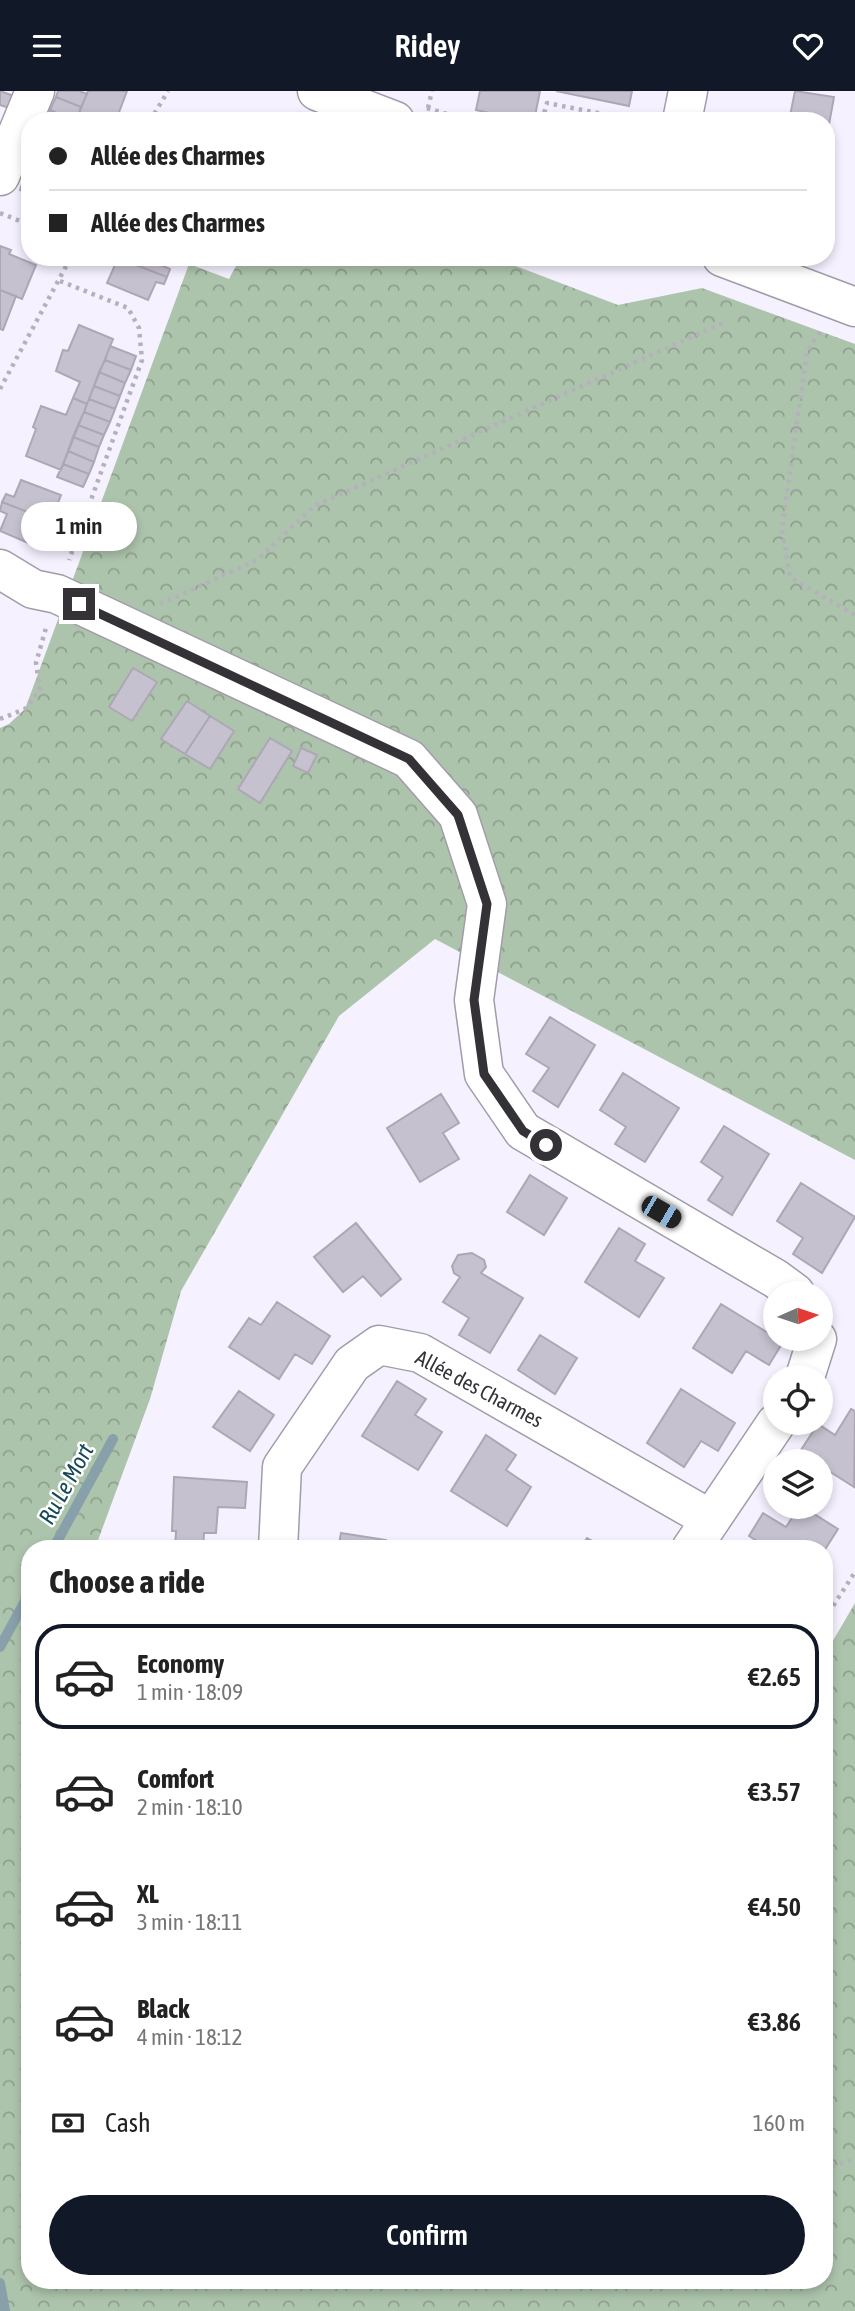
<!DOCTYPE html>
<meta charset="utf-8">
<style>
:root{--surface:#fff;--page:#f6f6f6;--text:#222;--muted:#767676;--line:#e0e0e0;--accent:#111827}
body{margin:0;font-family:"Asap Condensed",sans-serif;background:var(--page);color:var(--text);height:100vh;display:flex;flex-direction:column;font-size:26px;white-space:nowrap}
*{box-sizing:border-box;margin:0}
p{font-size:23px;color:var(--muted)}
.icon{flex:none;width:38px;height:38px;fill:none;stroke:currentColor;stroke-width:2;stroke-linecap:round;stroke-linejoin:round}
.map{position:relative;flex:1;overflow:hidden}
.drawer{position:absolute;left:21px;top:1449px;width:812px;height:749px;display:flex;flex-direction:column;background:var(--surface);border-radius:28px;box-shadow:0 4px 10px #0003}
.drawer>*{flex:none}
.hud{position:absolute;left:21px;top:21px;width:814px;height:154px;border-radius:28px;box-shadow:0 4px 10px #0003;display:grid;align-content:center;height:154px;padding:0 28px;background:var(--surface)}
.needle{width:46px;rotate:87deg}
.tools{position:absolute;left:763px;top:1190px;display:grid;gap:14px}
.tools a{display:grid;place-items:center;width:70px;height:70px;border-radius:50%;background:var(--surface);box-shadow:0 4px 10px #0003;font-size:35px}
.end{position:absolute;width:32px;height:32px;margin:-16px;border:9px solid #343237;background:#fff;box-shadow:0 0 0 4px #fff}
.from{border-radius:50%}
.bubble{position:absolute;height:49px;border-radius:24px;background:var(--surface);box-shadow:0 4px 10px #0003;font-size:23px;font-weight:600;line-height:49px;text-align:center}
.car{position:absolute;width:21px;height:42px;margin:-21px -10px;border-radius:9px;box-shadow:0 0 5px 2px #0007;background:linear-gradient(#222 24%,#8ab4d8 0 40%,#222 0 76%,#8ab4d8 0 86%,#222 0)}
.hud b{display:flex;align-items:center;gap:24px;height:66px;font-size:26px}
.hud b+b{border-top:2px solid var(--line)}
.hud i{width:18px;height:18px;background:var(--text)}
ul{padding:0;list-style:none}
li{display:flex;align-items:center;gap:21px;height:105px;margin:0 14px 10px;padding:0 14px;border:4px solid transparent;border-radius:28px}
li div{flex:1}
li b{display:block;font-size:26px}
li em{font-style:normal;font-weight:600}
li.on{border-color:var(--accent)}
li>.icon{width:63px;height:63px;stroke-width:1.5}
h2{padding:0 28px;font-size:32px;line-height:84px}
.pay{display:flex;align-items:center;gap:18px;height:77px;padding:0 28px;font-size:26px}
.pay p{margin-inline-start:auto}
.action{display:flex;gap:14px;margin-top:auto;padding:14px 28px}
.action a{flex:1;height:80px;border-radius:42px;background:var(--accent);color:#fff;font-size:28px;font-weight:600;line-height:80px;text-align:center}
header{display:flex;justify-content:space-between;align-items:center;height:91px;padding:0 28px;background:var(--accent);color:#fff;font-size:32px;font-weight:600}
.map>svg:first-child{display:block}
.forest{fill:url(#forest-crowns)}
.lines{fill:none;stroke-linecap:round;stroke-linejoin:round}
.stream{stroke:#87a0aa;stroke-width:10}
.building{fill:#c6c1cf;stroke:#ada7b5;stroke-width:2}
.minor-casing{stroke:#a19ca9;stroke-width:41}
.path{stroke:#b5b1bc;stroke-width:4.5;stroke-dasharray:3.5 5;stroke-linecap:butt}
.minor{stroke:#fff;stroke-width:38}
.route{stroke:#343237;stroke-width:9}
.labels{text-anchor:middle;stroke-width:5;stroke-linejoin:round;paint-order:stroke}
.street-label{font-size:21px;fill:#343237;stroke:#fff}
.water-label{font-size:23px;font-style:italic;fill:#164957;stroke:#fff}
</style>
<header><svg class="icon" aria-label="menu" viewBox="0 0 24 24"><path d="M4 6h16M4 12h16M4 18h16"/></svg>Ridey<svg class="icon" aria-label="heart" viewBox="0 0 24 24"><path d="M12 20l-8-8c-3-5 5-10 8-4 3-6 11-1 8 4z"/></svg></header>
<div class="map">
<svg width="855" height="2220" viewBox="0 0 855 2220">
<defs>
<pattern id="forest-crowns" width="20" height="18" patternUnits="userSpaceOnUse" patternTransform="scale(1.75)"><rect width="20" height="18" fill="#adc4ac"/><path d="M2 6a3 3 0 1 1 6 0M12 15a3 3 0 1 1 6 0" fill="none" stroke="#8ea08d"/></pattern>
</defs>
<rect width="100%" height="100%" fill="#f6f1ff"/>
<path class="forest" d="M241,166H492L618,214L702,197L855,253V1069L435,848L339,925L181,1200L150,1308L97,1452V1458H30V2189H824V1565L855,1512V2220H0V637L9,633L25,618L189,173L229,188Z"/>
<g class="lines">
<path class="stream" d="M53,1458L113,1348
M0,1556L30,1501
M0,2192L5,2220"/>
</g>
<path class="building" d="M0,0L14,5L9,17L0,14Z
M58,0H79L87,3L81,16L56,6Z
M88,0H127L118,24L122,25L120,30H76Z
M480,0H540L534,30H524L476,19Z
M556,0H632L629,15Z
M795,0L834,6L826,50V30H789Z
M56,6L81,16L76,30L50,19Z
M50,19L76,30H46Z
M25,84L30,86V103L20,99Z
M0,155L11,159L9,163L36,174L22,208L0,199Z
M166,166L163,175L170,178L167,186L118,167Z
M118,167L167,186L164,193L156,191L148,209L107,192Z
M0,199L16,205L3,239L0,238Z
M79,234L113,248L87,313L73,307L80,291L56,280L63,259L68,260Z
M110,255L136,265L131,279L105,269Z
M105,269L131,279L125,292L99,281Z
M99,281L125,292L120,305L94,295Z
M94,295L120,305L115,318L89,308Z
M73,307L87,313L61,379L26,365L36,338L33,336L41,315L66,324Z
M89,308L115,318L110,331L84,321Z
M84,321L110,331L104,344L78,334Z
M78,334L104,344L99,356L73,346Z
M73,346L99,356L94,371L68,360Z
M68,360L94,371L89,383L63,373Z
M63,373L89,383L83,396L57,386Z
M21,389L61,404L51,430L2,411L6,403L14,406Z
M2,411L51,430L40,457L0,440L7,423L0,420Z
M133,577L157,591L132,630L109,616Z
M187,610L210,625L185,663L161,648Z
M210,625L234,640L210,678L185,663Z
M270,647L292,660L260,712L238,698Z
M301,657L317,664L308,682L293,675Z
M550,926L595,954L558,1016L533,1000L549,977L526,963Z
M623,982L679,1017L645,1071L615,1053L626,1036L600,1019Z
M441,1003L459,1032L443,1042L459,1068L420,1091L387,1037Z
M724,1035L769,1063L732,1124L708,1109L723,1086L701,1071Z
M530,1084L567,1107L544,1144L507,1121Z
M801,1092L855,1126L822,1182L793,1163L803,1147L777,1130Z
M356,1132L401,1188L381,1205L363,1185L343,1201L314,1166Z
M619,1137L645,1153L635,1170L664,1187L639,1226L585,1191Z
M472,1162L484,1169L486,1176L481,1182L523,1207L490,1262L459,1244L469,1227L443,1211L460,1186L454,1182L452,1175L458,1164Z
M277,1211L330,1245L312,1273L295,1263L279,1288L229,1256L249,1227L261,1234Z
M721,1213L783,1251L769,1274L746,1260L732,1282L693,1257Z
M540,1244L577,1267L555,1303L518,1279Z
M397,1290L426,1308L415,1324L442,1341L418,1379L362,1345Z
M681,1298L735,1332L718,1360L701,1350L684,1376L647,1352Z
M239,1300L274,1324L250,1360L213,1336Z
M851,1318L855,1320L854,1396L821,1375V1370H813L799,1362L818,1333L835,1344Z
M486,1344L516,1364L506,1379L531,1396L507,1435L451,1400Z
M174,1386L247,1391L245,1417L218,1416L216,1442H204L203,1458H175L176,1440H172Z
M799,1416H803L838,1438L824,1460V1458H770L749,1445L763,1422L786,1436Z
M341,1442L386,1449L384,1458H338Z
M587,1447L605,1457V1458H580Z"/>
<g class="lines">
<g class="minor-casing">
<path id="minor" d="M317,0L395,30
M682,30L688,0
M0,85L35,0
M722,166L855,216
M0,478L33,498L57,503L409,668L458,724L487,813L474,909L484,983L523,1040L776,1188L795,1202
M805,1286L817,1248
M278,1458L282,1376L352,1273L379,1254L420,1262L710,1428
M691,1458L776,1332"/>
</g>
<path class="path" d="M427,17L470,30
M428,17L432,0
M150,30L168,0
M542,30L547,12L639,30
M0,122L30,134
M60,190L128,217L139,237L142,269L69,469
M820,241L807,260L782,438L790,486L855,524
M0,298L71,166
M160,513L257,469L314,415L723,232
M0,628L25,618L40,599L36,572L46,537
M824,1529L855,1481
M824,2079L855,2067"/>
<use href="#minor" class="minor"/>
</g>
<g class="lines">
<path class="route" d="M79,513L409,668L458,724L487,813L474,909L484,983L523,1040L546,1054"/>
</g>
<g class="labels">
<g class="street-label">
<text transform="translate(479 1298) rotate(28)" y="7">Allée des Charmes</text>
</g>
<g class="water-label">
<text transform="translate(66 1393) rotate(-61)" y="8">Ru Le Mort</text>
</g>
</g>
</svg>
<div class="tools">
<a><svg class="needle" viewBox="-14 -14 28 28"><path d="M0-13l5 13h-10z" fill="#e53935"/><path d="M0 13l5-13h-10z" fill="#767676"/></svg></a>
<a><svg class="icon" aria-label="locate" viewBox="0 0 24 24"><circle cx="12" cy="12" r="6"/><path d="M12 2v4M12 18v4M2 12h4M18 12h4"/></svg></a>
<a><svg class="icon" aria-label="layers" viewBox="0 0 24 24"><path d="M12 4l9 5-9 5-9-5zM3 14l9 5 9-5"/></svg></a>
</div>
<i class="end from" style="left:546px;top:1054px"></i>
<i class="end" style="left:79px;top:513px"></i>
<div class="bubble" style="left:21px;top:411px;width:116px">1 min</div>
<i class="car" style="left:661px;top:1121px;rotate:120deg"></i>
<div class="hud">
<b><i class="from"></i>Allée des Charmes</b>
<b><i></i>Allée des Charmes</b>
</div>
<section class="drawer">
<h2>Choose a ride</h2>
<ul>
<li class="on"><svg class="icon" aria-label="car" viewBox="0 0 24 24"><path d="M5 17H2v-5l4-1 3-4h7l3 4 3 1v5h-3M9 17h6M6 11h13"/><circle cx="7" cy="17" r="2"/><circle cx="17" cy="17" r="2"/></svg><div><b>Economy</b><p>1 min · 18:09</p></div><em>€2.65</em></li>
<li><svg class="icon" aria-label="car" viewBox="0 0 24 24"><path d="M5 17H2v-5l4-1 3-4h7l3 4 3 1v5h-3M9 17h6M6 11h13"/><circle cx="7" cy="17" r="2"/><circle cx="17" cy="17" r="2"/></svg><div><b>Comfort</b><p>2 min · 18:10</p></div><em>€3.57</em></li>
<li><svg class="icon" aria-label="car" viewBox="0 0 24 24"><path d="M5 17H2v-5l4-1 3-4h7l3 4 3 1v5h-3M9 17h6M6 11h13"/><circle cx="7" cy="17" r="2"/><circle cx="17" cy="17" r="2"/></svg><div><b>XL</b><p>3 min · 18:11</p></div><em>€4.50</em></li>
<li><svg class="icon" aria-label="car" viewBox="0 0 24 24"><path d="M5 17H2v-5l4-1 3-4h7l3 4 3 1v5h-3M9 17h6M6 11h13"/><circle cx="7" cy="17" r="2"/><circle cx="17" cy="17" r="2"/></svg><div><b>Black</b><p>4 min · 18:12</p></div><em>€3.86</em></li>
</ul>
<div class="pay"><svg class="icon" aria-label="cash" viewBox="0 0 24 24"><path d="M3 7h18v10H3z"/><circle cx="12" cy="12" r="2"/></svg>Cash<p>160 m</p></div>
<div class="action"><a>Confirm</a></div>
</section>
</div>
